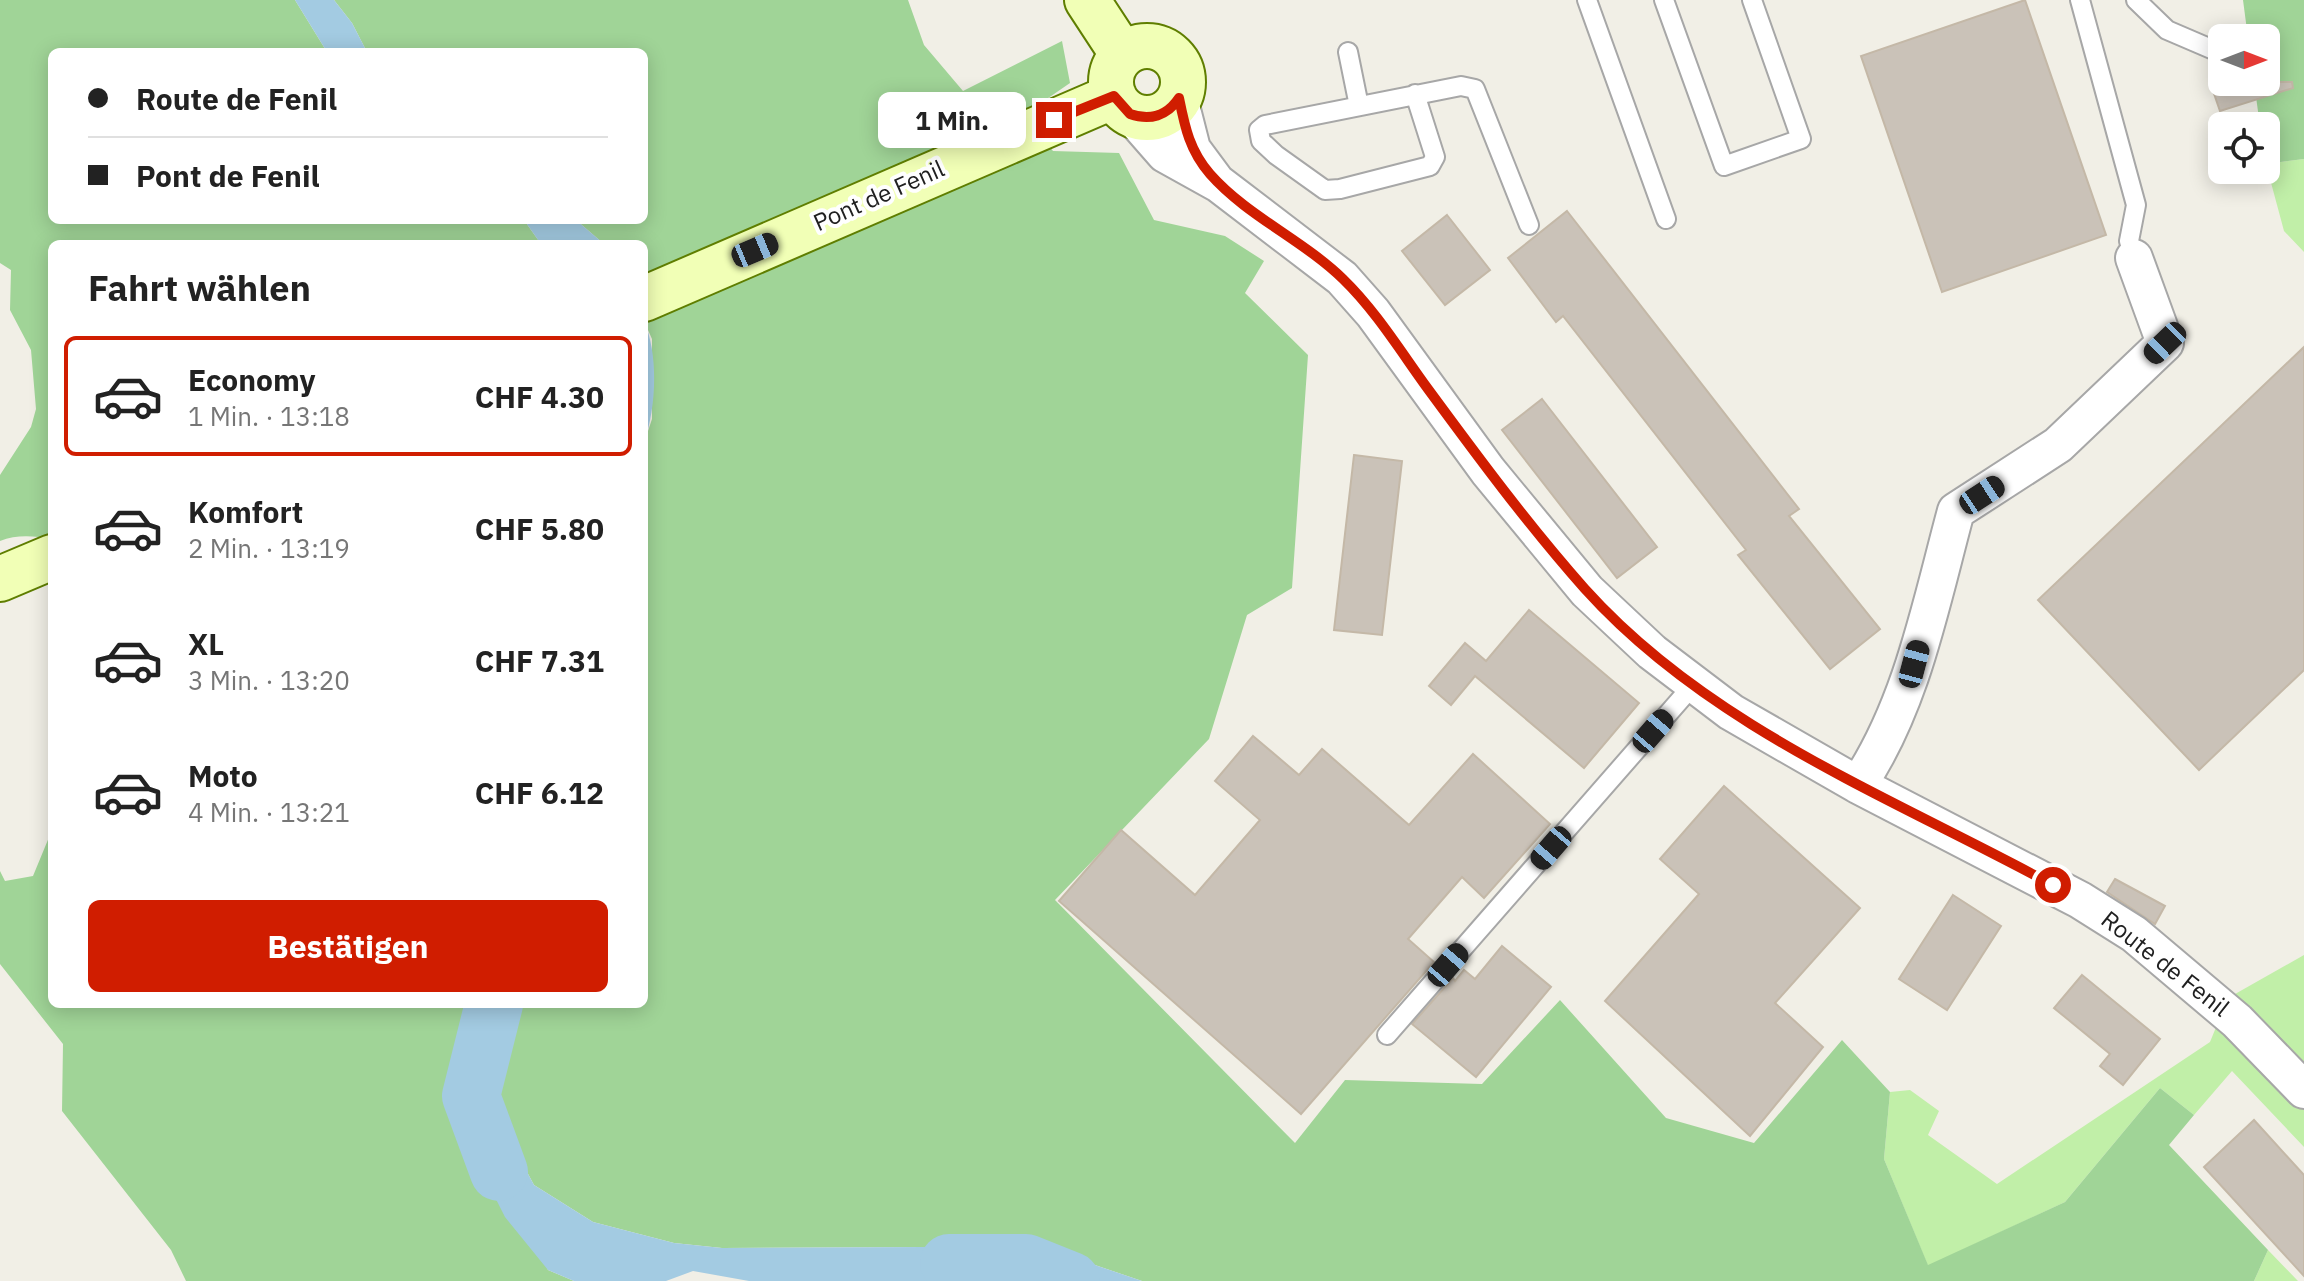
<!DOCTYPE html>
<html lang="de">
<meta charset="utf-8">
<style>
:root{--surface:#fff;--page:#f2f2f2;--text:#222;--muted:#767676;--line:#e0e0e0;--accent:#d01d00}
body{margin:0;font-family:"IBM Plex Sans",sans-serif;background:var(--page);color:var(--text);height:100vh;display:flex;flex-direction:column;font-size:30px;white-space:nowrap}
*{box-sizing:border-box;margin:0}
p{font-size:26px;color:var(--muted)}
.icon{flex:none;width:44px;height:44px;fill:none;stroke:currentColor;stroke-width:2;stroke-linecap:round;stroke-linejoin:round}
.map{position:relative;flex:1;overflow:hidden}
.side{position:absolute;left:48px;top:240px;width:600px;height:768px;display:flex;flex-direction:column;background:var(--surface);border-radius:12px;box-shadow:0 4px 20px #0003}
.side>*{flex:none}
.hud{position:absolute;left:48px;top:48px;width:600px;height:176px;border-radius:12px;box-shadow:0 4px 20px #0003;display:grid;align-content:center;height:176px;padding:0 40px;background:var(--surface)}
.needle{width:52px;rotate:90deg}
.tools{position:absolute;left:2208px;top:24px;display:grid;gap:16px}
.tools a{display:grid;place-items:center;width:72px;height:72px;border-radius:12px;background:var(--surface);box-shadow:0 4px 20px #0003;font-size:40px}
.end{position:absolute;width:36px;height:36px;margin:-18px;border:10px solid #d01d00;background:#fff;box-shadow:0 0 0 4px #fff}
.from{border-radius:50%}
.bubble{position:absolute;height:56px;border-radius:12px;background:var(--surface);box-shadow:0 4px 20px #0003;font-size:26px;font-weight:700;line-height:56px;text-align:center}
.car{position:absolute;width:24px;height:48px;margin:-24px -12px;border-radius:10px;box-shadow:0 0 6px 2px #0007;background:linear-gradient(#222 24%,#8ab4d8 0 40%,#222 0 76%,#8ab4d8 0 86%,#222 0)}
.hud b{display:flex;align-items:center;gap:28px;height:76px;font-size:30px}
.hud b+b{border-top:2px solid var(--line)}
.hud i{width:20px;height:20px;background:var(--text)}
ul{padding:0;list-style:none}
li{display:flex;align-items:center;gap:24px;height:120px;margin:0 16px 12px;padding:0 24px;border:4px solid transparent;border-radius:12px}
li div{flex:1}
li b{display:block;font-size:30px}
li em{font-style:normal;font-weight:700}
li.active{border-color:var(--accent)}
li>.icon{width:72px;height:72px;stroke-width:1.5}
h2{padding:0 40px;font-size:36px;line-height:96px}
.primary-button{display:flex;gap:16px;margin-top:auto;padding:16px 40px}
.primary-button a{flex:1;height:92px;border-radius:12px;background:var(--accent);color:#fff;font-size:32px;font-weight:700;line-height:92px;text-align:center}
.map>svg:first-child{display:block}
.grass{fill:#c1efa8}
.forest{fill:#a0d497}
.water{fill:#a3cbe2}
.lines{fill:none;stroke-linecap:round;stroke-linejoin:round}
.river{stroke:#a3cbe2;stroke-width:58}
.building{fill:#cac2b8;stroke:#c4b8a7;stroke-width:2}
.lane-casing{stroke:#a7a7a7;stroke-width:22}
.street-casing{stroke:#a7a7a7;stroke-width:40}
.secondary-casing{stroke:#5f7e00;stroke-width:48}
.lane{stroke:#fff;stroke-width:18}
.street{stroke:#fff;stroke-width:36}
.secondary{stroke:#f1ffb6;stroke-width:44}
.route{stroke:#d01d00;stroke-width:10}
.labels{text-anchor:middle;stroke-width:8;stroke-linejoin:round;paint-order:stroke}
.street-label{font-size:24px;fill:#202020;stroke:#fff}
</style>
<div class="map">
<svg width="2304" height="1281" viewBox="0 0 2304 1281">
<rect width="100%" height="100%" fill="#f1efe6"/>
<path class="grass" d="M2304,159V252L2284,231L2266,164Z
M2304,955V1147L2232,1071L2194,1115L2160,1088L2065,1202L1928,1266L1884,1159L1890,1092L1910,1090L1939,1111L1928,1135L1997,1184L2210,1042L2228,998Z
M2268,1250L2298,1281H2254Z"/>
<path class="forest" d="M0,0H295L327,52H52V220H524L541,244H52V539C35,536 17,534 0,541V475L31,427L36,409L31,350L10,310L11,270L0,263Z
M334,0H908L924,45L963,91L1062,41L1070,83L1025,114L1053,151L1119,153L1154,220L1225,236L1264,261L1245,293L1308,355L1292,588L1247,615L1209,739L1055,900L1295,1143L1345,1080L1482,1084L1560,1000L1666,1118L1754,1143L1842,1040L1890,1092L1884,1159L1928,1265L2065,1202L2160,1088L2194,1115L2169,1145L2268,1250L2254,1281H1142L1089,1263L988,1251L924,1247L722,1248L674,1243L593,1222L534,1185L506,1133L495,1075L513,1004H644V443L652,419V339L644,321V244H604L576,220H644V52H367L352,23Z
M2243,0H2304V159L2266,164V126H2260L2254,82H2266V38H2248Z
M52,830V1004H494L471,1096L548,1270L574,1281H186L171,1250L62,1111L63,1044L0,964V871L5,881L33,876Z
M1026,1263L1071,1281H977Z"/>
<path class="water" d="M295,0H334L352,23L367,52H327Z
M524,220H576L604,244H541Z
M644,321C659,356 656,408 644,443Z
M494,1004H513L495,1075L506,1133L534,1185L593,1222L674,1243L722,1248L924,1247L988,1251L1089,1263L1142,1281H1071L1026,1263L977,1281H749L693,1271L666,1281H574L548,1270L505,1217L469,1146L471,1096Z"/>
<g class="lines">
<path class="river" d="M494,1004L471,1096L499,1172
M949,1263H1026L1071,1281"/>
</g>
<path class="building" d="M2025,0L2106,235L1942,292L1861,56Z
M2210,82H2292L2293,88L2220,111Z
M1567,211L1799,509L1789,516L1880,629L1830,669L1738,555L1746,550L1563,316L1556,322L1508,258Z
M1447,215L1490,270L1445,305L1402,251Z
M2304,347V670L2199,770L2038,600Z
M1542,399L1657,547L1617,578L1502,430Z
M1354,455L1402,461L1382,635L1334,630Z
M1529,610L1639,703L1584,768L1475,676L1451,705L1429,686L1465,643L1486,661Z
M1253,736L1299,775L1322,749L1409,825L1473,754L1550,824L1484,898L1462,877L1408,939L1434,962L1301,1114L1059,901L1121,830L1195,895L1260,820L1215,781Z
M1724,786L1860,908L1775,1003L1823,1047L1750,1136L1605,1001L1699,894L1660,859Z
M2115,879L2165,906L2155,924L2107,892Z
M1953,895L2001,926L1947,1010L1899,979Z
M1502,946L1551,987L1476,1077L1412,1024L1453,978L1455,981L1464,970L1475,979Z
M2082,975L2160,1039L2123,1085L2100,1066L2110,1054L2054,1008Z
M2254,1120L2304,1175V1276L2204,1167Z"/>
<g class="lines">
<g class="lane-casing">
<path id="lane" d="M1587,0L1666,219
M1664,0L1724,166L1801,139L1752,0
M2080,0L2136,205L2129,241L2134,258
M2136,0L2167,30L2216,51
M1348,52L1359,106
M1415,94L1435,157L1430,166L1340,189L1325,190L1276,155L1261,141L1259,130L1265,125L1461,86L1475,89L1529,225
M1387,1035L1694,684"/>
</g>
<g class="street-casing">
<path id="street" d="M1179,98L1192,149L1215,180
M1130,114L1165,154L1219,184L1342,278L1373,313L1488,471L1587,591L1652,652L1731,712L1858,785L2080,900L2134,934L2237,1021L2304,1090
M1858,785C1912,705 1931,603 1956,511L2058,445L2165,343L2134,258"/>
</g>
<g class="secondary-casing">
<path id="secondary" d="M1087,0L1123,55
M1111 82a36 36 0 1 1 72 0a36 36 0 1 1-72 0Z
M644,299L1114,96
M0,579L52,557"/>
</g>
<use href="#lane" class="lane"/>
<use href="#street" class="street"/>
<use href="#secondary" class="secondary"/>
</g>
<g class="lines">
<path class="route" d="M1054,120L1114,96L1130,114C1150,121 1167,116 1179,98C1185,128 1190,151 1210,174C1247,216 1303,240 1343,279C1376,311 1401,352 1428,389C1478,457 1529,526 1585,589C1710,728 1893,798 2053,885"/>
</g>
<g class="labels">
<g class="street-label">
<text transform="translate(879 196) rotate(-24)" y="8">Pont de Fenil</text>
<text transform="translate(2165 964) rotate(38)" y="8">Route de Fenil</text>
</g>
</g>
</svg>
<div class="tools">
<a><svg class="needle" viewBox="-14 -14 28 28"><path d="M0-13l5 13h-10z" fill="#e53935"/><path d="M0 13l5-13h-10z" fill="#767676"/></svg></a>
<a><svg class="icon" aria-label="locate" viewBox="0 0 24 24"><circle cx="12" cy="12" r="6"/><path d="M12 2v4M12 18v4M2 12h4M18 12h4"/></svg></a>
</div>
<i class="end from" style="left:2053px;top:885px"></i>
<i class="end" style="left:1054px;top:120px"></i>
<div class="bubble" style="left:878px;top:92px;width:148px">1 Min.</div>
<i class="car" style="left:755px;top:250px;rotate:67deg"></i>
<i class="car" style="left:2165px;top:343px;rotate:226deg"></i>
<i class="car" style="left:1982px;top:495px;rotate:57deg"></i>
<i class="car" style="left:1914px;top:664px;rotate:15deg"></i>
<i class="car" style="left:1653px;top:731px;rotate:41deg"></i>
<i class="car" style="left:1551px;top:848px;rotate:221deg"></i>
<i class="car" style="left:1448px;top:965px;rotate:41deg"></i>
<div class="hud">
<b><i class="from"></i>Route de Fenil</b>
<b><i></i>Pont de Fenil</b>
</div>
<section class="side">
<h2>Fahrt wählen</h2>
<ul>
<li class="active"><svg class="icon" aria-label="car" viewBox="0 0 24 24"><path d="M5 17H2v-5l4-1 3-4h7l3 4 3 1v5h-3M9 17h6M6 11h13"/><circle cx="7" cy="17" r="2"/><circle cx="17" cy="17" r="2"/></svg><div><b>Economy</b><p>1 Min. · 13:18</p></div><em>CHF 4.30</em></li>
<li><svg class="icon" aria-label="car" viewBox="0 0 24 24"><path d="M5 17H2v-5l4-1 3-4h7l3 4 3 1v5h-3M9 17h6M6 11h13"/><circle cx="7" cy="17" r="2"/><circle cx="17" cy="17" r="2"/></svg><div><b>Komfort</b><p>2 Min. · 13:19</p></div><em>CHF 5.80</em></li>
<li><svg class="icon" aria-label="car" viewBox="0 0 24 24"><path d="M5 17H2v-5l4-1 3-4h7l3 4 3 1v5h-3M9 17h6M6 11h13"/><circle cx="7" cy="17" r="2"/><circle cx="17" cy="17" r="2"/></svg><div><b>XL</b><p>3 Min. · 13:20</p></div><em>CHF 7.31</em></li>
<li><svg class="icon" aria-label="car" viewBox="0 0 24 24"><path d="M5 17H2v-5l4-1 3-4h7l3 4 3 1v5h-3M9 17h6M6 11h13"/><circle cx="7" cy="17" r="2"/><circle cx="17" cy="17" r="2"/></svg><div><b>Moto</b><p>4 Min. · 13:21</p></div><em>CHF 6.12</em></li>
</ul>
<div class="primary-button"><a>Bestätigen</a></div>
</section>
</div>
